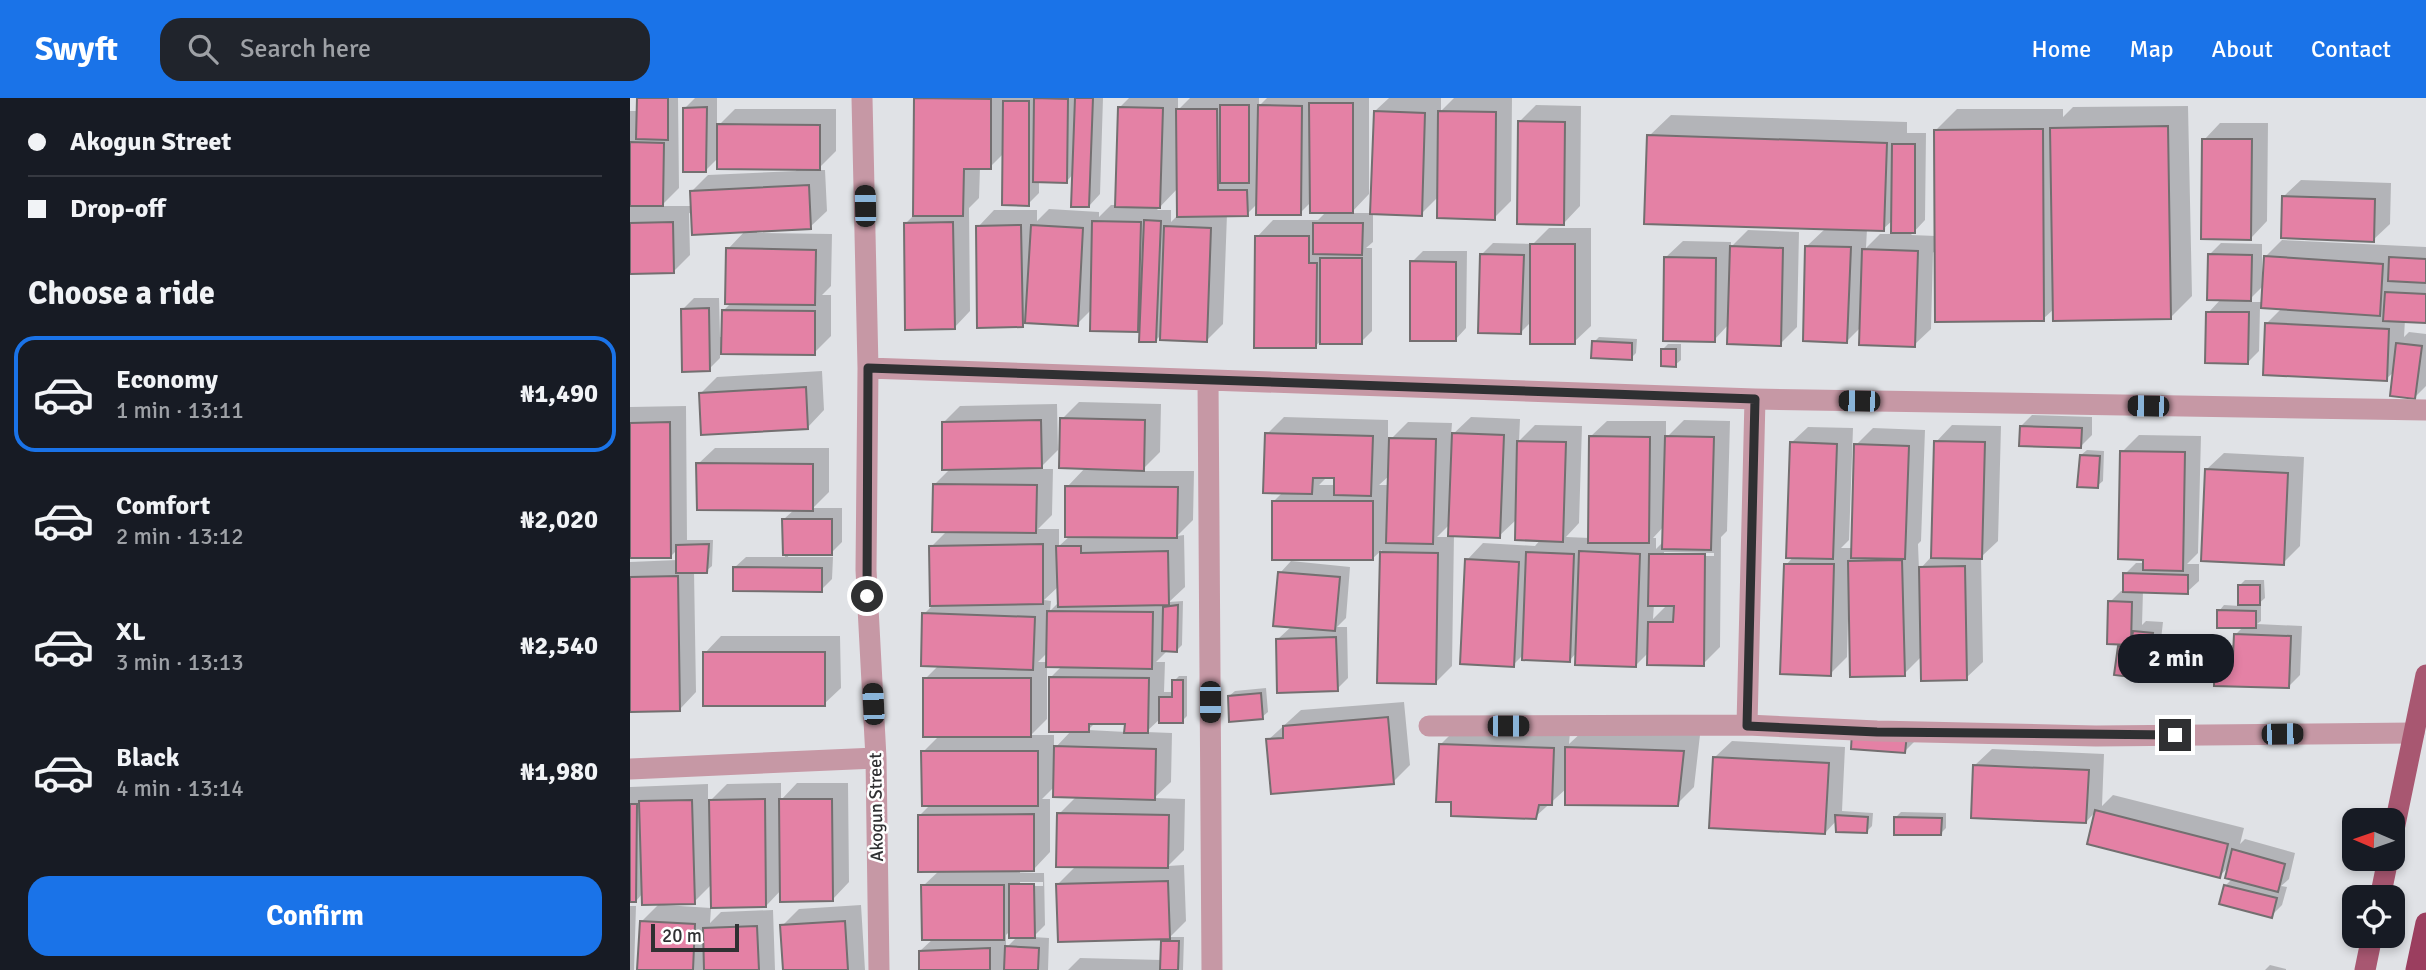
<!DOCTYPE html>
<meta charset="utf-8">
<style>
:root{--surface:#171b24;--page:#20242c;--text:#f1f3f6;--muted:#9ea1a6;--line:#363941;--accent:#1a73e8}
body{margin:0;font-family:Signika,sans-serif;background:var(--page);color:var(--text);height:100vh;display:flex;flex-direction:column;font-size:26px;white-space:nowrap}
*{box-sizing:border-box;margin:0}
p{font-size:23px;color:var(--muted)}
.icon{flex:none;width:38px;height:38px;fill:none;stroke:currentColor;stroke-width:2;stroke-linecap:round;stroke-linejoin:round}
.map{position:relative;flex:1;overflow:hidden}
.panel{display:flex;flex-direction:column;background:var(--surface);width:630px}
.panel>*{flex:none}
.top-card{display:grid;align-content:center;height:154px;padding:0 28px;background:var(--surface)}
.needle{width:46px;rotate:272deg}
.controls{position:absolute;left:1712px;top:710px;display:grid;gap:14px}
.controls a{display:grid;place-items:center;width:63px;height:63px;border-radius:14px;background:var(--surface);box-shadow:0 4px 10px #0003;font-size:35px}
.scale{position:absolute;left:21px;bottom:18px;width:88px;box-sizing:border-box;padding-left:7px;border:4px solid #2f3032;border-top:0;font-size:19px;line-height:24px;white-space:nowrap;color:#2f3032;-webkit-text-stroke:5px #fff;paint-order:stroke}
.end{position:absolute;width:32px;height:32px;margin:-16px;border:9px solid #2f3032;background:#fff;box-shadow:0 0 0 4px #fff}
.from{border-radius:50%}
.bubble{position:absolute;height:49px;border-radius:21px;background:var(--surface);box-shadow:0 4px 10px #0003;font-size:23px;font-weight:700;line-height:49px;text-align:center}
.car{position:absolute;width:21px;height:42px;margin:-21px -10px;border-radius:9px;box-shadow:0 0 5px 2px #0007;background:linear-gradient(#222 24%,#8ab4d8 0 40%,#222 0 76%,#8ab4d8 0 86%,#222 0)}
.top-card b{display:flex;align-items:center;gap:24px;height:66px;font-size:26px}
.top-card b+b{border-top:2px solid var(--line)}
.top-card i{width:18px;height:18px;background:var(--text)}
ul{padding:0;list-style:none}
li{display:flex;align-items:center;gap:21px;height:116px;margin:0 14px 10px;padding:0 14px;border:4px solid transparent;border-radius:21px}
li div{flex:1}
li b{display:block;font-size:26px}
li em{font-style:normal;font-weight:700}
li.selected{border-color:var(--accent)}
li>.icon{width:63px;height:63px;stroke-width:1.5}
h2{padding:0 28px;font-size:32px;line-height:84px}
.primary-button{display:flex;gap:14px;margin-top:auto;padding:14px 28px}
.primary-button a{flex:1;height:80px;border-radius:21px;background:var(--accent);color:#fff;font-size:28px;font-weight:700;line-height:80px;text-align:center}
header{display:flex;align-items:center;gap:42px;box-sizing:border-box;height:98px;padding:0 35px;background:var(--accent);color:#fff}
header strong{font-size:33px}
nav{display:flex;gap:38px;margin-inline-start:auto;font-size:24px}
.search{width:490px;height:63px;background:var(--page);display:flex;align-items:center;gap:18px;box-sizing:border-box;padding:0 24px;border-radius:21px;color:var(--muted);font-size:26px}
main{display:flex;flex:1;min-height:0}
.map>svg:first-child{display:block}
.shadow{fill:#0003;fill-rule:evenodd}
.building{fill:#e481a5;stroke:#736f70;stroke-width:2}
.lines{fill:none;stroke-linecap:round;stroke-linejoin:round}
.street{stroke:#c698a5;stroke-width:21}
.primary{stroke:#a85771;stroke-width:21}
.highway{stroke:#9b3e5f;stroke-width:21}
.route{stroke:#2f3032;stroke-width:9}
.labels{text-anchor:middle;stroke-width:5;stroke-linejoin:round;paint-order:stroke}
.street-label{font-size:18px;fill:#2f3032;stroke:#fff}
</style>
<header>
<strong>Swyft</strong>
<div class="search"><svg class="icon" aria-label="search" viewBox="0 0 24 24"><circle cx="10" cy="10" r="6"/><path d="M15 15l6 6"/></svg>Search here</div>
<nav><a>Home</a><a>Map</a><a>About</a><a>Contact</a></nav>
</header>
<main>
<section class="panel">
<div class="top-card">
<b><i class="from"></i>Akogun Street</b>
<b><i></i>Drop-off</b>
</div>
<h2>Choose a ride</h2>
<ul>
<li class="selected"><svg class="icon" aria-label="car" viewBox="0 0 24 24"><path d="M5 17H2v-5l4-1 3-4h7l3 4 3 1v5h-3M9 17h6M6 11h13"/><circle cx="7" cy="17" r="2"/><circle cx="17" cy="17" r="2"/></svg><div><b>Economy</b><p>1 min · 13:11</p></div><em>₦1,490</em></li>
<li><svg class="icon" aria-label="car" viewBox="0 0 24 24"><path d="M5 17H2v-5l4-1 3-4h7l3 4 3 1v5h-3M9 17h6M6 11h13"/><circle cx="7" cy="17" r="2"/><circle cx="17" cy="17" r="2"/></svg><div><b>Comfort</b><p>2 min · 13:12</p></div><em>₦2,020</em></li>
<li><svg class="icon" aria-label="car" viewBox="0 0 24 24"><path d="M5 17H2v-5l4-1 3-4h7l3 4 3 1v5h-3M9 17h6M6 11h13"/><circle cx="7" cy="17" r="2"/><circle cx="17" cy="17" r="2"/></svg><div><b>XL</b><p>3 min · 13:13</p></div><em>₦2,540</em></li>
<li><svg class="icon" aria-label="car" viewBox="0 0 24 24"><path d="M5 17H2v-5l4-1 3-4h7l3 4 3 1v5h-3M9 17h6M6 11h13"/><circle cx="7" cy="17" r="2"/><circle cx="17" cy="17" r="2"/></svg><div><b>Black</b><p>4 min · 13:14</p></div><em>₦1,980</em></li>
</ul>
<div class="primary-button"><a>Confirm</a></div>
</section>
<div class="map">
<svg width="1796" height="872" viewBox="0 0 1796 872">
<rect width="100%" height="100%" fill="#e0e2e6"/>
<path class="shadow" d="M9,0H48L49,90L31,108H62L61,94L78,77L166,73V70L89,59L76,72L55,10L65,0H87V29L105,11H206V53L187,72H195L197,113L180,129L127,132V135L202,136L201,188L192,197H201V238L184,255H90V260L79,271L52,212L64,200H89L90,239H93V213L102,204L98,151L116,132L59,115L60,157L43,174L0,175V13H8Z
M286,0H473L470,96L459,108L444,75L437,83H409V95L398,106L374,55L360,69H350L349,100L339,110L340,213L324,230L275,126L284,117Z
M499,0H548V12L560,0H629V8L637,0H739V96L721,115H742L745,13L759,0H811V13L824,0H882L881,103L864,120L809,98L791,116L743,115V144L736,150H742V233L731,244H690L685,248L627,139L643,122H688L697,113L681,104L670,115L628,105L617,116H597L593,226L577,242L532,236L526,242L512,228L508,232L462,211L447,226L396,223L392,227L348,129L364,112H407V123L419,111L469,114V119L481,107H487L490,9ZM549,89V116L541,124V112H527Z
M906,7L951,8L950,108L934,125L889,24Z
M1558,8L1562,198L1541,219L1425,210L1413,221L1303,154L1301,231L1284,247L1231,229L1217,243L1177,148L1196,130L1019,38L1041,17L1277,24V35H1296L1295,122L1281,137L1306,138V32L1327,11H1433V19L1443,9ZM1263,122V136H1250L1236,150L1237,131H1253Z
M1590,25H1638L1637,123L1621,140L1574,42Z
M1671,82L1761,85L1760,126L1743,142L1654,98Z
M919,130H961V228L944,244L902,223L891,234L852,156L863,145L903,146Z
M1118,132L1169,134L1167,229L1150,246L1099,226L1084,242L1036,159L1053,143L1101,144V149Z
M1652,142L1796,149V224L1775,222L1774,239L1779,234L1796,236V288L1785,299L1765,273L1756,281L1637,225L1652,210L1630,209L1629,253L1618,264L1578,215L1592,200L1580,156L1591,145L1632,146V174H1635L1636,158ZM1634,187L1633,204H1617Z
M793,153H837L836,230L825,242L782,164Z
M969,239L1007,241L1006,255L1001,260L964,244Z
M1038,246H1051V262L1045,267L1033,251Z
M192,273L194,312L178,329L71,295L87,279Z
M449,304L531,306L530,354L511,373H564L563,422L547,438L554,437L555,489L539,504L553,503L552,547L547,552H538L526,564H535L534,594H544V583L549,578H557V618L552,623L531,620L516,634L542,635L541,684L524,700L555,701L554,752L538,768L554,767L556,823L540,839H554L553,872H438L450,860L532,862L533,844L537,839L428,786L447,767L429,716L447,698L425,688L412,701H420V754L404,771H390V775H414L415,827L403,839L419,840L418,872H291L290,853L304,840L293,788L310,772L289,718L301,706L293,654L310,637L295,581L309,567L294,516L302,508L301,449L318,432L304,387L321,370L314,324L330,308L427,306L428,352L409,371H423L422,417L408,431H429V448L440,438L437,389L456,369L432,321ZM429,488V504L420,513L421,503L414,502ZM418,554V564H408ZM417,567H433L421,579L442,632L424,651V637H401L417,621ZM466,624L496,625V634L458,632ZM390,784H413V788H390ZM381,832L388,838L376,850V837Z
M56,308L57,442H83L82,468L76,473H64L66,594L50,611L0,612V464L48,462V451L41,458L0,459V309Z
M1402,317L1462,319V337L1451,348L1391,328Z
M654,319L758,322V344L778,324L822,325L821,338L841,319L890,321L889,343L905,327L952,328L949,425L936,439L960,440V339L977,323H1036V340L1054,322L1100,323L1097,433L1091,439L1090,549L1073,566L1019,554L1006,567L947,554L940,562L894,556L883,567L837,462L853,445L905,448L911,441L887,421L869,438L824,436L822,568L805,585L749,584L752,452L742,461L643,404L653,394L637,336ZM760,377L759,387H749ZM698,378L706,379V387H689ZM820,426L819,439H807ZM1035,427L1034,443L1026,451V440H1023ZM1034,454L1084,455V458H1034ZM1024,506H1038L1023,521Z
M1322,327L1371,328L1368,443L1351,459L1353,564L1336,580L1292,558L1274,576L1221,522H1218L1217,559L1200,576L1156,467L1164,458L1161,345L1178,329L1223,330L1219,442L1211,450H1223L1226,347L1243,330L1295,332L1291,443L1288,446L1289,472L1303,457L1306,344Z
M1509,337L1571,338L1568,455L1557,466H1569V483L1557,494L1513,493L1512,527L1516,523L1533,524L1528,568L1516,579L1490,549L1494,545L1480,504L1491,493H1494L1495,476L1506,465H1515L1492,354Z
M85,350H199V394L183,410H212V444L201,455L158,456V459H203L202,481L191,492L104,470L116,459H155L154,421L165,411L68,366Z
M1457,352L1474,353L1473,383L1467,388L1451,357Z
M1594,355L1674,359L1670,448L1653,465L1577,371Z
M661,463L720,469L716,520L707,529H717L718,580L707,591L648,541L662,528L650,475Z
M1615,482H1634L1635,500L1626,508H1631V523L1627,526L1672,528L1670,577L1659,588L1587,558L1598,547H1605V537L1614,528L1589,513L1594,507L1610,508V487Z
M91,538H210L211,590L194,606L75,555Z
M636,590L638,614L632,619L599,598L605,593Z
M774,604L780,667L763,684L638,642L671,612Z
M827,630L940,634L939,646L953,633L1070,637L1064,689L1047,706L937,690L905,719L822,702L810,647Z
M1286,642L1275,653L1223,649Z
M1102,643L1215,649L1212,713L1243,715L1242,728L1237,733L1207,722L1195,735L1085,659Z
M1362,651L1474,656L1472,708L1483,697L1614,730L1610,746L1615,741L1665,755L1659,781L1651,788L1657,789L1652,807L1641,818L1595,788L1603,780L1599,768L1590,778L1459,745L1467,712L1456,724L1345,667Z
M151,685V702L167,685H218L219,784L203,801L152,791L136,808L82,786L64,804L34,805V807L81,810L80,825L91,814L143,812L145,872H8L11,824L30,805L13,795L6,803H0V689L78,686V705L97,686Z
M1271,714L1316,715V730L1310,736L1266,719Z
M231,807L235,872H155L152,828L169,811Z
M0,808H6L4,872H0Z
M1640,867L1656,871V872H1635Z"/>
<path class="building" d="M7,0H38V42L6,41Z
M284,0L361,1V71H334L333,118H283Z
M404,0L438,1L437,85L403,84Z
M445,0H463L459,109H441Z
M373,3H399V108L372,107Z
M679,5H723V115H680Z
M590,7H619V85H590Z
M628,7L672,8L671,117H626Z
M77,9L76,74H53V10Z
M488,9L533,10L530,110L485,109Z
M546,11H587L588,92H617L618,118L547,119Z
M744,13L795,15L792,118L740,116Z
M808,13L866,14L865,122L807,120Z
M888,23L935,24L934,127L887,126Z
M87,26L190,27V72L87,71Z
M1538,28L1541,221L1423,223L1420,30Z
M1413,31L1414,223L1305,224L1304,32Z
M1017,37L1257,45L1254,133L1014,126Z
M1572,41H1622L1621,142L1571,141Z
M0,44L34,45L33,108H0Z
M1262,46H1285V135H1261Z
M179,87L181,131L62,137L60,93Z
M1652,98L1745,101L1744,144L1651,140Z
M514,122L531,123L526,244H509Z
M462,123L511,124L508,234L460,233Z
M43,124L44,175L0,176V125Z
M323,124L325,231L275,232L274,125Z
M683,125H733L732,157L683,156Z
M391,127L393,229L347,230L346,128Z
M401,127L453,130L448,228L395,225Z
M534,128L581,130L577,244L530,242Z
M625,138H679V165H687L686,250H624Z
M900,146H945V246H900Z
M1100,148L1153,150L1151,248L1097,246Z
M1175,148L1221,149L1217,245L1173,243Z
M96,150L186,152L185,207L95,206Z
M1232,151L1288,153L1285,249L1229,247Z
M850,156L894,157L891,236L848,235Z
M1578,156L1622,157L1621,203L1577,202Z
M1634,158L1753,166L1750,218L1631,210Z
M1034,159L1086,160L1085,244L1033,243Z
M1759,159L1796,161V185L1758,183Z
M690,160H732V246H690Z
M780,163L826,164V243H780Z
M1755,194L1796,196V225L1753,223Z
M79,210L80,273L52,274L51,211Z
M92,212L185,213V257L91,256Z
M1576,214H1619L1618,266L1575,265Z
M1635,225L1759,231L1757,283L1633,277Z
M962,243L1002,245V262L961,260Z
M1766,245L1792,248L1785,301L1760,298Z
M1031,251H1046V269L1031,268Z
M176,289L178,331L71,337L69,295Z
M430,320L515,322L514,373L429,370Z
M411,322L412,370L312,372V324Z
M40,324L41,460H0V325Z
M1390,328L1452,330L1451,350L1389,348Z
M635,335L743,338L741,398L704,397V380H683L682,396L633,395Z
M822,335L874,337L870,440L818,438Z
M959,338L1020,339L1019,445H958Z
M1035,338L1084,339L1081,452L1032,451Z
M759,340L806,341L803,446L756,445Z
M887,343L936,344L933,444L885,442Z
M1304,343L1355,344L1352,461L1301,460Z
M1160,344L1207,346L1203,461L1156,460Z
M1224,346L1279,348L1275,461L1221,460Z
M1490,353L1555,354L1553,473L1513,472V462L1488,461Z
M1450,357L1470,358L1468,390L1447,389Z
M66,365L183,366V413L67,412Z
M1575,371L1658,375L1654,467L1571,463Z
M303,386L407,387L406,435L302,434Z
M435,388L548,389L547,440L435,439Z
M642,403H743V462H642Z
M152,421H202V457H153Z
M79,446L77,475H46V447Z
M413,446V506L300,508L299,448Z
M426,448H451V455L538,453L539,507L428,509Z
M949,453L1010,456L1006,569L945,567Z
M750,454L808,455L806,586L747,585Z
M896,454L944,456L940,564L892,562Z
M1019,456H1075L1074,568L1017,567L1018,524H1043L1044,508H1018Z
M835,461L889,464L884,569L830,566Z
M1272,462L1275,578L1220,579L1218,463Z
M1154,466H1204L1201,578L1150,576Z
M1335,468L1337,582L1291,583L1289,469Z
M103,469L192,470V494L103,493Z
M648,474L710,479L705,533L643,528Z
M1493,475L1558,477V496L1493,494Z
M48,478L50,613L0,614V479Z
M1608,487H1630V507H1608Z
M1478,503L1502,504L1501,547L1477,546Z
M548,507L547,554L532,553L533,509Z
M1587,512L1626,513V530H1587Z
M417,513L523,514L522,571L416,569Z
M292,515L405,519L403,572L291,568Z
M1503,533L1523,535L1517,581L1484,577L1488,548L1501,549Z
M1604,536L1661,538L1659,590L1584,588L1585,557L1603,558Z
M706,539L708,593L647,595L646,541Z
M73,554H195V608H73Z
M419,579L519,580L518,635H494L495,626H459V634H419Z
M293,580H401V639H293Z
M542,582H553V625H529V599H542Z
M631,595L633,621L599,624L598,598Z
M758,619L764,686L641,696L636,641L653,640V628Z
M1222,633L1277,636L1275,655L1221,651Z
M809,646L924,650L922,707H909L906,721L821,718V704H806Z
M424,648L526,651L525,702L423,699Z
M935,649L1054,653L1048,708L935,707Z
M291,653H408V708H292Z
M1083,659L1199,665L1195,736L1079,730Z
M1343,667L1459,672L1456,725L1341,720Z
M135,701L136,809L81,810L79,702Z
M149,701H202L203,803L150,804Z
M62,702L65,806L12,807L9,703Z
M0,706H7L6,804H0Z
M1465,712L1598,746L1590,780L1457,746Z
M427,715L539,717L538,770L426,769Z
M404,716V773L288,774V717Z
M1205,717L1238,719L1237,735L1206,734Z
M1264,719L1312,720L1311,737H1264Z
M1602,751L1655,766L1648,794L1595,780Z
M538,783L540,841L428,844L426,786Z
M379,786H404L405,840H379Z
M291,787H374V842H292Z
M1594,787L1647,800L1642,820L1589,806Z
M10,823L65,826L63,872H7Z
M215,823L218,872H153L150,827Z
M127,828L129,872H74L73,830Z
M531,843H549L548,872H530Z
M375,848L409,850L408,872H374Z
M360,850V872H289V853Z"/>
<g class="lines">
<path class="street" d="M232,0L238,270L236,472L246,660L249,872
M238,270L1125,301L1796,312
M578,282L582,872
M1117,627L1125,301
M799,628L1117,627L1247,633L1466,638L1784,635
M0,671L246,660"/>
<path class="primary" d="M1762,741L1796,577
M1750,800L1758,761
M1735,872L1742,838"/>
<path class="highway" d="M1786,872L1796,825"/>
</g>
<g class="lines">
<path class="route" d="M237,498L238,270L1125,301L1117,628L1247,634L1545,637"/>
</g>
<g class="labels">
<g class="street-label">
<text transform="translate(246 709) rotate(-91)" y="6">Akogun Street</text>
</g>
</g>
</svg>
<div class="controls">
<a><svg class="needle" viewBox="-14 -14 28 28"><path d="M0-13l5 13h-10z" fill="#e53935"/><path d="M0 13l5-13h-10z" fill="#9ea1a6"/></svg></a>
<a><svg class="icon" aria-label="locate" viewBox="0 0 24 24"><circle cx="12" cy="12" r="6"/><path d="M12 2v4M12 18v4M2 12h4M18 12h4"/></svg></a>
</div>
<div class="scale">20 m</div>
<i class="end from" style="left:237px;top:498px"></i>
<i class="end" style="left:1545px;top:637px"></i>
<div class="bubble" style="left:1488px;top:536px;width:116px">2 min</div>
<i class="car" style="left:235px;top:108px;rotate:359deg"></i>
<i class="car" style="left:1229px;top:303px;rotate:271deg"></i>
<i class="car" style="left:1518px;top:308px;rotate:271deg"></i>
<i class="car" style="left:580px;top:604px;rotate:180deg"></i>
<i class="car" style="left:243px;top:606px;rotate:357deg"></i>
<i class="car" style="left:878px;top:628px;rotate:90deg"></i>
<i class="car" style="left:1652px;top:636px;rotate:89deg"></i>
</div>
</main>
